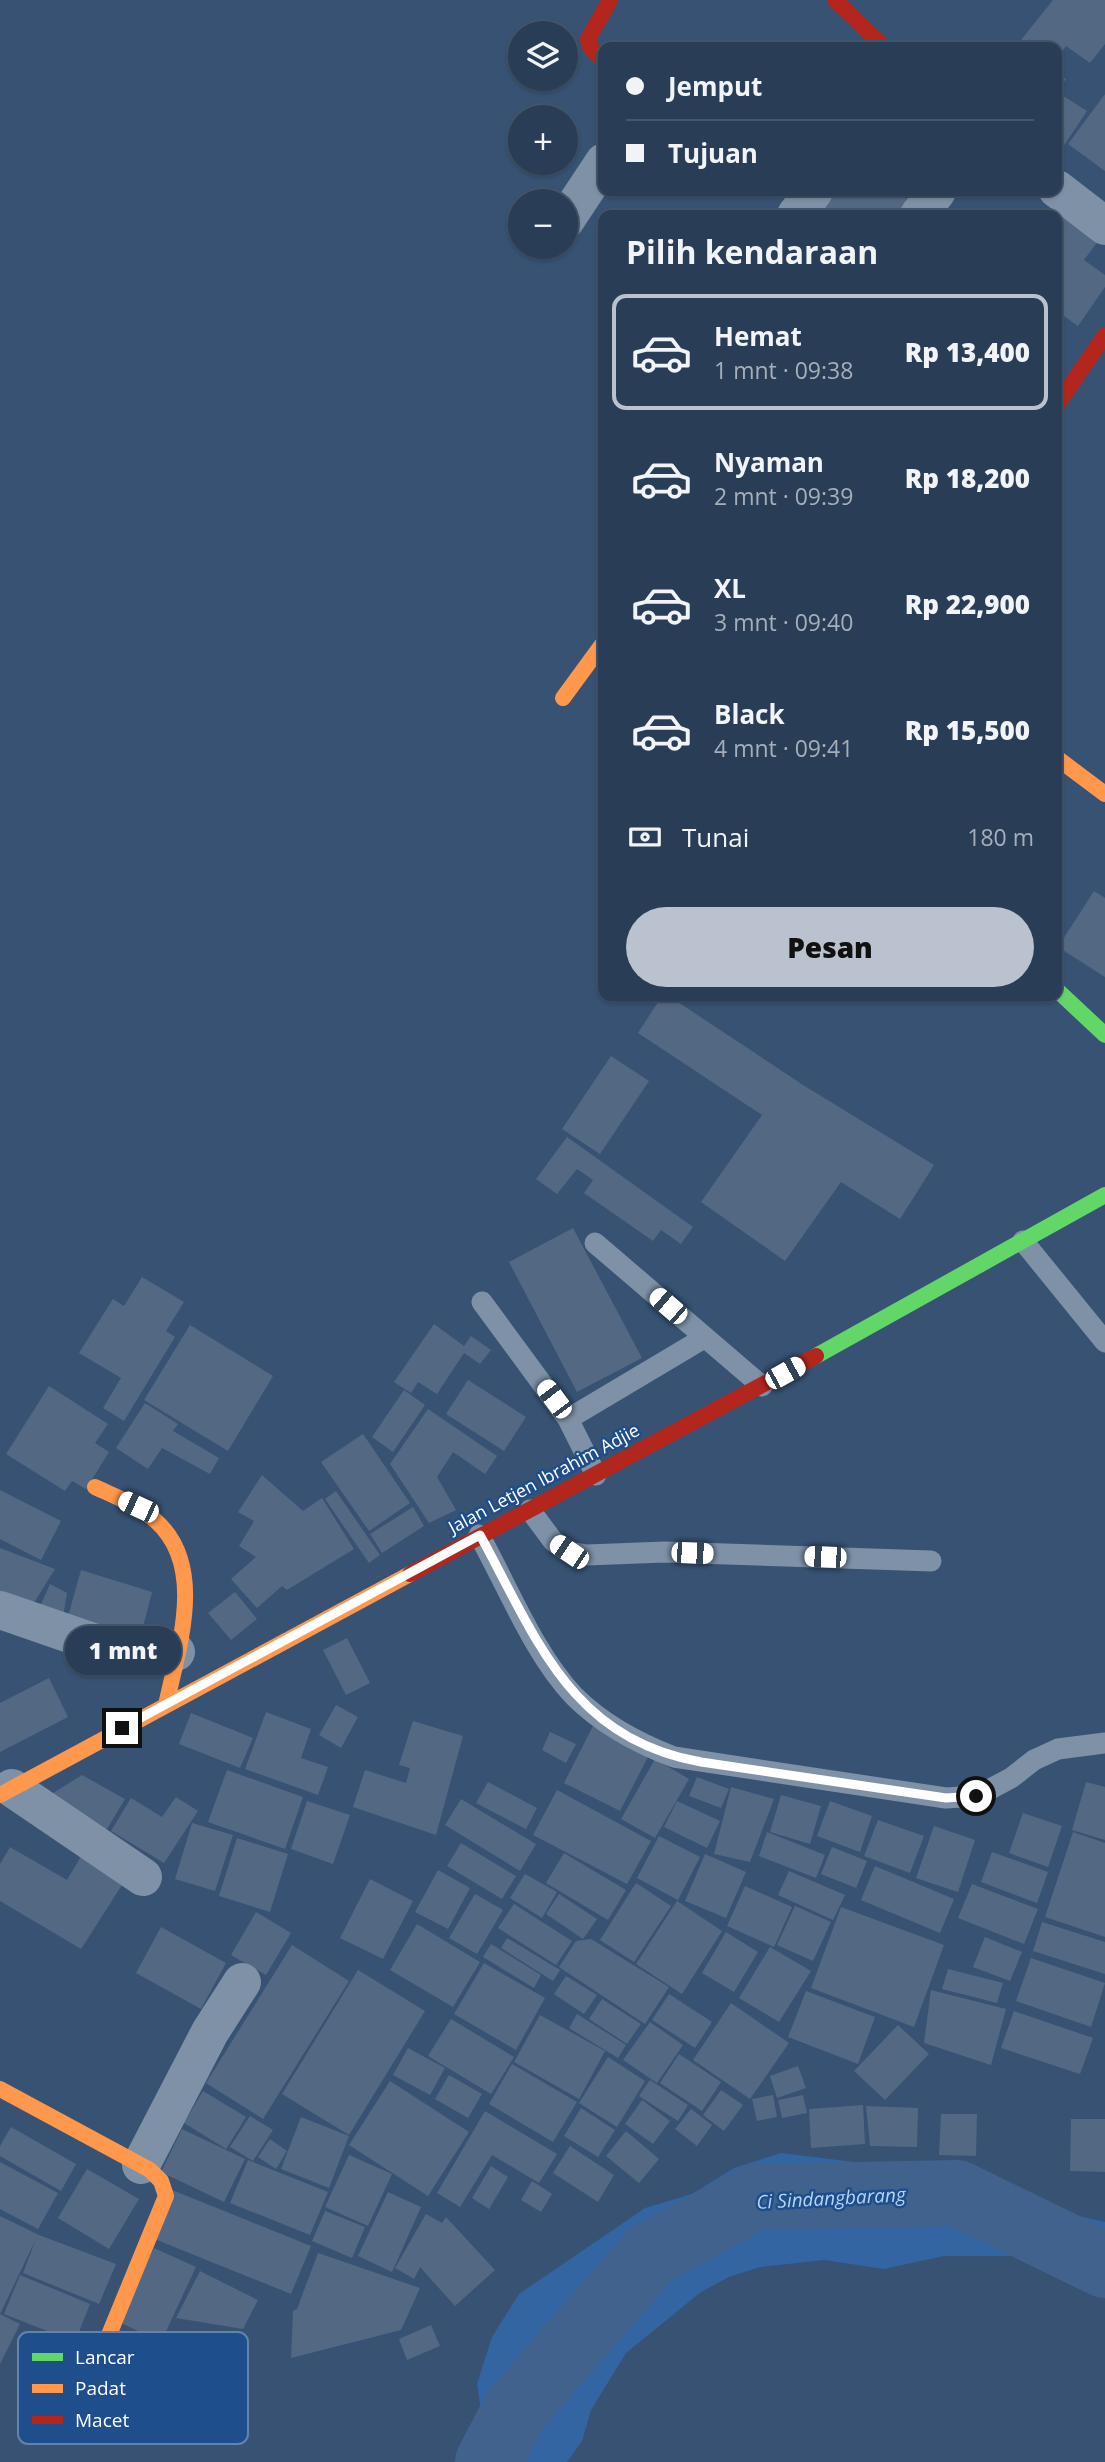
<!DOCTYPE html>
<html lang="id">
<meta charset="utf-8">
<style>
:root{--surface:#293e56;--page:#31455c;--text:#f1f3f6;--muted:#a5aeb9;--line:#45576c;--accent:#b9c2ce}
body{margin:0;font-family:"Open Sans",sans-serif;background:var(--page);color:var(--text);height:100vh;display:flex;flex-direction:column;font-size:26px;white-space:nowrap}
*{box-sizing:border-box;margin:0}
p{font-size:23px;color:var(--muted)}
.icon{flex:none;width:38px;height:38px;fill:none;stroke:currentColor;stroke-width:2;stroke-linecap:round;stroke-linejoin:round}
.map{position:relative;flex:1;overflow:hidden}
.drawer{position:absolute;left:598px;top:210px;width:464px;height:791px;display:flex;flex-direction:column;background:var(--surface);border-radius:14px;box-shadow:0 2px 5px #0004,0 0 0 2px var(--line)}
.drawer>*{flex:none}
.guide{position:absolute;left:598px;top:42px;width:464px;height:154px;border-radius:14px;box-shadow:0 2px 5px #0004,0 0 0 2px var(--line);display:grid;align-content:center;height:154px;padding:0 28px;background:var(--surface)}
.fabs{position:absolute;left:508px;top:21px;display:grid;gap:14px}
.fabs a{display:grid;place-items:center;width:70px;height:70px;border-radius:50%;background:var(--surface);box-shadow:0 2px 5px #0004,0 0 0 2px var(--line);font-size:35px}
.end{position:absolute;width:32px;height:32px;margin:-16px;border:9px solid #fff;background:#111;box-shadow:0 0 0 4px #111}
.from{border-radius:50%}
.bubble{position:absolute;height:49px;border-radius:24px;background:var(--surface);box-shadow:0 2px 5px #0004,0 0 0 2px var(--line);font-size:23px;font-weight:800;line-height:49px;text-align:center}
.car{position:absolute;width:21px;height:42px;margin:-21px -10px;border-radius:9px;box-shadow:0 0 5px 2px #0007;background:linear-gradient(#fff 24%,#345 0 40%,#fff 0 76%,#345 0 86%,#fff 0)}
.guide b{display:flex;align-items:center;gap:24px;height:66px;font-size:26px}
.guide b+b{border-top:2px solid var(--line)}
.guide i{width:18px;height:18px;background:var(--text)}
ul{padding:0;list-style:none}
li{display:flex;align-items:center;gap:21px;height:116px;margin:0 14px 10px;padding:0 14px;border:4px solid transparent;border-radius:14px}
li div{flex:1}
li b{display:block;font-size:26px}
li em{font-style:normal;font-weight:800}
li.selected{border-color:var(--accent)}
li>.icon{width:63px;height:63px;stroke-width:1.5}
h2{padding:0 28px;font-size:32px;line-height:84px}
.pay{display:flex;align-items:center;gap:18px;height:77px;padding:0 28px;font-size:26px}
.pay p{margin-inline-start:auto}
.button{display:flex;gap:14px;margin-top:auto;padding:14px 28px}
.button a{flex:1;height:80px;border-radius:42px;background:var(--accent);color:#111;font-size:28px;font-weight:800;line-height:80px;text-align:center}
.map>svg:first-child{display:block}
.green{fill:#3365a2}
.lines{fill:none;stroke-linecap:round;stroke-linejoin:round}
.river{stroke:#41628d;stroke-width:66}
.building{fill:#536983}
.lane{stroke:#7e91a7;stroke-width:21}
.street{stroke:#7e91a7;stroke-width:38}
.fast{stroke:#63d668;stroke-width:16}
.slow{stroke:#ff974d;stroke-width:16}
.jam{stroke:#b3261e;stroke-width:16}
.route{stroke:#fff;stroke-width:9}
.labels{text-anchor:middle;stroke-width:5;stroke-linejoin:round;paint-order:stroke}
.street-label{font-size:18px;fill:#fff;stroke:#1e4e8c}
.water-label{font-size:19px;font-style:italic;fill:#b7d2f3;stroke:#1e4e8c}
.key{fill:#1e4e8c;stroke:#6283ae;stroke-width:2}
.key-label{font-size:19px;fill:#fff}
</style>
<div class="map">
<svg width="1105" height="2462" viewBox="0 0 1105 2462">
<rect width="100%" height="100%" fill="#375273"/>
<path class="green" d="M781,2153L879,2165L929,2164L974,2178L1018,2202L1105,2222V2293L1066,2264L1036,2256H944L884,2269L824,2260L760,2267L729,2277L701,2292L626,2353L591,2410L582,2441L567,2462H482L484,2429L477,2384L492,2337L519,2294L645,2208L692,2194L734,2168Z"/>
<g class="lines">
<path class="river" d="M488,2462L515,2410L650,2255L755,2197L957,2193L1105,2265"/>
</g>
<path class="building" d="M1053,0H1105V44L1090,63L1066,46L1057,59V47H1032L1021,40Z
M1057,73L1066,79L1057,92L1087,111L1057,156Z
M1105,94V171L1068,144Z
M828,191H895L919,207L913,215H812Z
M1066,211L1101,237L1084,260L1105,275V287L1078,326L1057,311V224Z
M1094,891L1105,898V977L1058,947Z
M662,996H669L803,1085L934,1165L900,1219L841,1182L785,1261L701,1202L762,1115L638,1033Z
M611,1056L649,1081L600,1154L562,1129Z
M567,1137L693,1227L681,1244L661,1230L653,1241L584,1193L593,1180L577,1169L557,1194L536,1179Z
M573,1228L642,1358L577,1392L509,1262Z
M142,1277L184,1302L166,1331L175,1337L124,1421L103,1408L121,1378L79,1353L113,1299L124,1306Z
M434,1324L464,1346L471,1336L491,1350L480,1364L464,1353L437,1394L418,1382L411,1393L394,1382Z
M190,1325L273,1376L228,1451L144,1400Z
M468,1380L526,1417L504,1451L446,1414Z
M49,1386L108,1424L95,1443L109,1452L86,1489L72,1481L65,1491L6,1454Z
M404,1390L425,1405L393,1452L372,1437Z
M145,1403L178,1424L173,1431L219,1458L210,1474L162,1448L148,1469L116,1448Z
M428,1409L497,1456L485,1474L453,1452L437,1477L456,1510L429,1523L390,1464Z
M363,1434L410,1503L369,1531L321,1462Z
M262,1475L303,1511L322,1498L354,1549L287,1590L282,1586L257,1608L231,1579L256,1557L239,1546L254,1521L238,1512Z
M0,1490L61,1521L41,1560L0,1539Z
M336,1491L380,1555L369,1563L325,1499Z
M413,1507L424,1526L382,1553L370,1534Z
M0,1548L55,1569L32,1606L0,1596Z
M81,1570L152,1592L141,1635L67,1620Z
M50,1584L67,1593L63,1617L39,1609Z
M235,1592L257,1619L231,1640L208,1613Z
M347,1638L370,1683L346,1695L323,1650Z
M49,1678L68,1717L0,1752V1703Z
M336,1705L358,1717L341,1748L319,1735Z
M266,1712L311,1729L301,1758L328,1767L318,1795L245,1769Z
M191,1713L253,1738L240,1768L179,1744Z
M413,1721L463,1736L436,1835L353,1807L365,1770L406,1783L410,1768L399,1765Z
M593,1726L649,1755L620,1811L564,1783Z
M550,1732L576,1744L566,1763L542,1750Z
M655,1759L689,1779L655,1838L621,1819Z
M227,1770L303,1797L285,1849L208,1822Z
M82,1775L125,1799L104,1834L45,1798Z
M697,1777L729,1789L721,1808L689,1796Z
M488,1782L537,1808L526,1829L476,1803Z
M1086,1782L1105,1787V1840L1072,1830Z
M731,1787L774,1799L750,1862L714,1854Z
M557,1790L651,1841L627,1884L533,1835Z
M781,1795L821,1806L810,1844L770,1832Z
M176,1797L198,1811L164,1863L111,1831L131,1798L162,1817Z
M461,1799L536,1844L520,1871L445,1825Z
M307,1801L350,1815L333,1864L291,1849Z
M677,1801L720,1821L707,1848L664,1827Z
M830,1801L872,1816L860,1852L817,1836Z
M1023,1813L1062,1826L1048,1867L1009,1853Z
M878,1820L924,1836L910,1873L864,1856Z
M192,1823L233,1835L215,1891L175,1879Z
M934,1826L975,1840L958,1892L916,1878Z
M767,1832L825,1855L816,1878L759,1856Z
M1073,1832L1105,1843V1937L1045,1917Z
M659,1836L700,1857L678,1900L637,1878Z
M237,1838L288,1854L270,1912L219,1896Z
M461,1843L516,1876L502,1899L447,1866Z
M10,1847L67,1880L86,1848L129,1874L81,1949L0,1901V1864Z
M832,1847L867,1861L856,1888L821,1874Z
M992,1852L1048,1872L1037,1903L981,1882Z
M564,1853L626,1890L608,1920L546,1883Z
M705,1854L746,1872L726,1918L685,1901Z
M875,1866L954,1899L940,1933L861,1900Z
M438,1870L470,1888L448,1929L415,1912Z
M789,1871L845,1895L833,1920L778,1895Z
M525,1874L557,1892L542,1918L510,1898Z
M370,1879L413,1901L383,1959L340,1938Z
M636,1883L671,1906L634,1962L600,1940Z
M972,1884L1038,1909L1024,1944L958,1918Z
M745,1886L792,1907L774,1947L727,1926Z
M475,1894L503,1910L477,1954L449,1938Z
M559,1894L597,1919L583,1939L546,1914Z
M677,1901L722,1931L682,1994L636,1964Z
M514,1904L572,1941L556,1965L498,1928Z
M795,1906L831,1922L813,1961L777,1945Z
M841,1907L944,1945L914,2027L811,1988Z
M256,1912L291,1933L266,1975L231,1955Z
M1042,1922L1105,1942V1974L1033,1951Z
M417,1924L480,1962L453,2007L390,1970Z
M161,1927L226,1963L201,2009L136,1973Z
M726,1932L758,1952L734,1992L702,1973Z
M985,1937L1022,1952L1010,1981L973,1967Z
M507,1938L560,1970L553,1981L501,1948Z
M591,1939L669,1987L645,2024L559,1967L576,1941Z
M491,1944L541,1975L534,1988L483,1957Z
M292,1945L349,1981L263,2119L206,2083Z
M770,1947L811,1971L779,2022L739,1998Z
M1031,1958L1105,1983L1091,2027L1016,2001Z
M484,1963L545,1998L516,2050L454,2014Z
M948,1969L1003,1983L997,2003L942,1989Z
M358,1970L425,2011L349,2135L282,2094Z
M566,1976L597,1995L584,2014L554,1994Z
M931,1990L1006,2009L991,2065L924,2043Z
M806,1991L875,2017L858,2064L788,2037Z
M669,1994L712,2022L695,2048L652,2020Z
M602,1999L641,2024L627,2044L589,2019Z
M731,2003L789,2043L750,2099L693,2060Z
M1014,2011L1093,2038L1080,2074L1001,2048Z
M577,2014L626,2045L618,2058L569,2028Z
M540,2015L605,2051L579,2099L514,2062Z
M451,2019L514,2057L491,2094L428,2056Z
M650,2022L683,2045L657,2083L623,2060Z
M898,2025L929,2054L885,2100L854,2071Z
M408,2048L445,2068L430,2095L393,2075Z
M679,2054L721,2082L702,2111L660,2083Z
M608,2057L645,2081L617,2127L579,2103Z
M512,2064L577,2102L553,2142L489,2104Z
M798,2066L806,2088L777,2098L770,2076Z
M449,2075L482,2094L468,2118L435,2099Z
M650,2080L688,2105L678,2121L639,2096Z
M390,2081L469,2132L428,2196L349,2145Z
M721,2090L743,2105L724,2131L703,2115Z
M203,2091L246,2117L226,2149L184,2123Z
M773,2095L777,2117L757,2121L752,2099Z
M803,2095L807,2113L782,2118L778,2100Z
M642,2100L670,2121L653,2144L625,2124Z
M863,2105L865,2144L811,2148L809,2109Z
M866,2106L918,2108L917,2147L870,2146Z
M581,2108L615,2130L598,2157L564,2136Z
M691,2109L712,2125L697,2146L675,2129Z
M485,2111L557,2154L539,2183L492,2155L460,2207L437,2193Z
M941,2114H977L976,2156L939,2155Z
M250,2116L273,2130L253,2161L230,2147Z
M301,2117L349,2136L329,2188L281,2169Z
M1071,2119H1105V2172L1070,2171Z
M11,2127L76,2164L61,2191L0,2156V2146Z
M182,2129L245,2159L224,2202L161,2172Z
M626,2131L659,2159L639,2183L606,2156Z
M270,2139L287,2151L276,2169L258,2157Z
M570,2146L614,2175L598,2202L553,2173Z
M349,2155L392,2174L368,2226L325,2207Z
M248,2160L328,2192L310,2235L230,2203Z
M0,2162L58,2193L38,2229L0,2209Z
M491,2166L508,2177L489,2209L472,2198Z
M87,2169L139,2199L109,2249L58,2218Z
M532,2181L552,2194L541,2212L521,2200Z
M172,2190L311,2246L291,2294L152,2238Z
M388,2192L421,2207L392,2272L358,2256Z
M325,2211L365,2227L352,2258L312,2241Z
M426,2214L442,2223L446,2217L495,2270L455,2306L420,2267L414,2279L395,2268Z
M0,2216L39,2235L116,2264L99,2304L23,2273L36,2239L0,2314Z
M154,2248L196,2267L161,2342L119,2322Z
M318,2253L420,2288L401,2330L291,2358L293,2311L297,2309Z
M200,2271L258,2300L243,2329L176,2318Z
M20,2275L90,2304L75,2342L4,2314Z
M0,2314L20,2324L0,2364Z
M431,2325L440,2346L407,2360L399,2339Z
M183,2331H234V2356L183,2355Z"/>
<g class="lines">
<path class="lane" d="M1023,1241L1105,1342
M595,1243L762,1386
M482,1302L568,1419L596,1475
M568,1419L704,1338
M530,1510L553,1541L569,1552L587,1555L665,1552L931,1561
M479,1535C507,1585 534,1654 574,1696C602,1724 637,1743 674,1757L946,1798L977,1796L1011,1778L1034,1760L1058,1749L1105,1743"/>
<path class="street" d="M1057,189L1105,226
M796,215L814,191
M919,215L937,191
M565,221L604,162
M0,1610L116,1650L176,1652
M12,1788L143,1877
M141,2165L210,2032L242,1982"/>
<path class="fast" d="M1057,990L1105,1035
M816,1356L1105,1195"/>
<path class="slow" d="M563,698L604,642
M1057,758L1105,794
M95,1487C116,1497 139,1505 156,1521C207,1567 178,1648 166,1705
M0,1795L410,1574
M0,2089L150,2170L161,2181L166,2196L104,2347"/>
<path class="jam" d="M835,0L884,47
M604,61L590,47L588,39L610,0
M1057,405L1105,335
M410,1574L816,1356"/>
</g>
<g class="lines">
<path class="route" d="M122,1728L480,1535C536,1637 570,1739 701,1762L946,1798L976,1796"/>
</g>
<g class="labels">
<g class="street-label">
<text transform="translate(544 1479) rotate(-28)" y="6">Jalan Letjen Ibrahim Adjie</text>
</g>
<g class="water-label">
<text transform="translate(831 2198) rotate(-3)" y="7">Ci Sindangbarang</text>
</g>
</g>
<rect x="18" y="2332" width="230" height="112" rx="10" class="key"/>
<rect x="32" y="2353" width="31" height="8" fill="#63d668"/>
<rect x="32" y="2384" width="31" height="9" fill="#ff974d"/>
<rect x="32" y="2416" width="31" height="8" fill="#b3261e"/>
<g class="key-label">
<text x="75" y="2364">Lancar</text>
<text x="75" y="2395">Padat</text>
<text x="75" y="2427">Macet</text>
</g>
</svg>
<div class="fabs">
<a><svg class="icon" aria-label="layers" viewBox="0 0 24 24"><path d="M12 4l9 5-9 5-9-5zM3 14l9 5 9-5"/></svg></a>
<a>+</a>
<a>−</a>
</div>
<i class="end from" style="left:976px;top:1796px"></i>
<i class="end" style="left:122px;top:1728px"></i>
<div class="bubble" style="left:65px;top:1626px;width:116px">1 mnt</div>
<i class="car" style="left:668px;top:1306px;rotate:311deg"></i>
<i class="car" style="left:785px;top:1373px;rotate:61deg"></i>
<i class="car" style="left:554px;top:1399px;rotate:323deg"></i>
<i class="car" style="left:138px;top:1507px;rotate:295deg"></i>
<i class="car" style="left:569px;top:1552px;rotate:304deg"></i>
<i class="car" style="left:692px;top:1553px;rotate:92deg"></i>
<i class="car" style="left:825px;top:1557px;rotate:272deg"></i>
<div class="guide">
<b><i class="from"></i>Jemput</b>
<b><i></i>Tujuan</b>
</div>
<section class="drawer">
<h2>Pilih kendaraan</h2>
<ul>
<li class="selected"><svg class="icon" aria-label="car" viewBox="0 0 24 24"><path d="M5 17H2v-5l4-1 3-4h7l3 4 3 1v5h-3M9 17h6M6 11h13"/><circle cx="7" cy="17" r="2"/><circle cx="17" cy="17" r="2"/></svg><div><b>Hemat</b><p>1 mnt · 09:38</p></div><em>Rp 13,400</em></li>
<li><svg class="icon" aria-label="car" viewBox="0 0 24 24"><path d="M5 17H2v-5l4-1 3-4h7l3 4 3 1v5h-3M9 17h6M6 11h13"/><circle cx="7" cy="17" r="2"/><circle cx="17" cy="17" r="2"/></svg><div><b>Nyaman</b><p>2 mnt · 09:39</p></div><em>Rp 18,200</em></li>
<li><svg class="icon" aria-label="car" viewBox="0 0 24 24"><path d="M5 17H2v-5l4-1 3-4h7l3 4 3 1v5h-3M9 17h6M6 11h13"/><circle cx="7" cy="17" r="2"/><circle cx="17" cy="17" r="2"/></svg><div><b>XL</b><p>3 mnt · 09:40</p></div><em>Rp 22,900</em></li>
<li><svg class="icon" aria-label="car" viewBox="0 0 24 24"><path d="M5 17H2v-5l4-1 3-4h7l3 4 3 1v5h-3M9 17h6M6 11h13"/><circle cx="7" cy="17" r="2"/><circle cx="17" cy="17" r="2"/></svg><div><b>Black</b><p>4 mnt · 09:41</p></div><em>Rp 15,500</em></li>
</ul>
<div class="pay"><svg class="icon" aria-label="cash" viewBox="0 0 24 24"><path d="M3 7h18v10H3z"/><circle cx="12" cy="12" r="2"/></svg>Tunai<p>180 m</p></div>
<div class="button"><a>Pesan</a></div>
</section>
</div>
